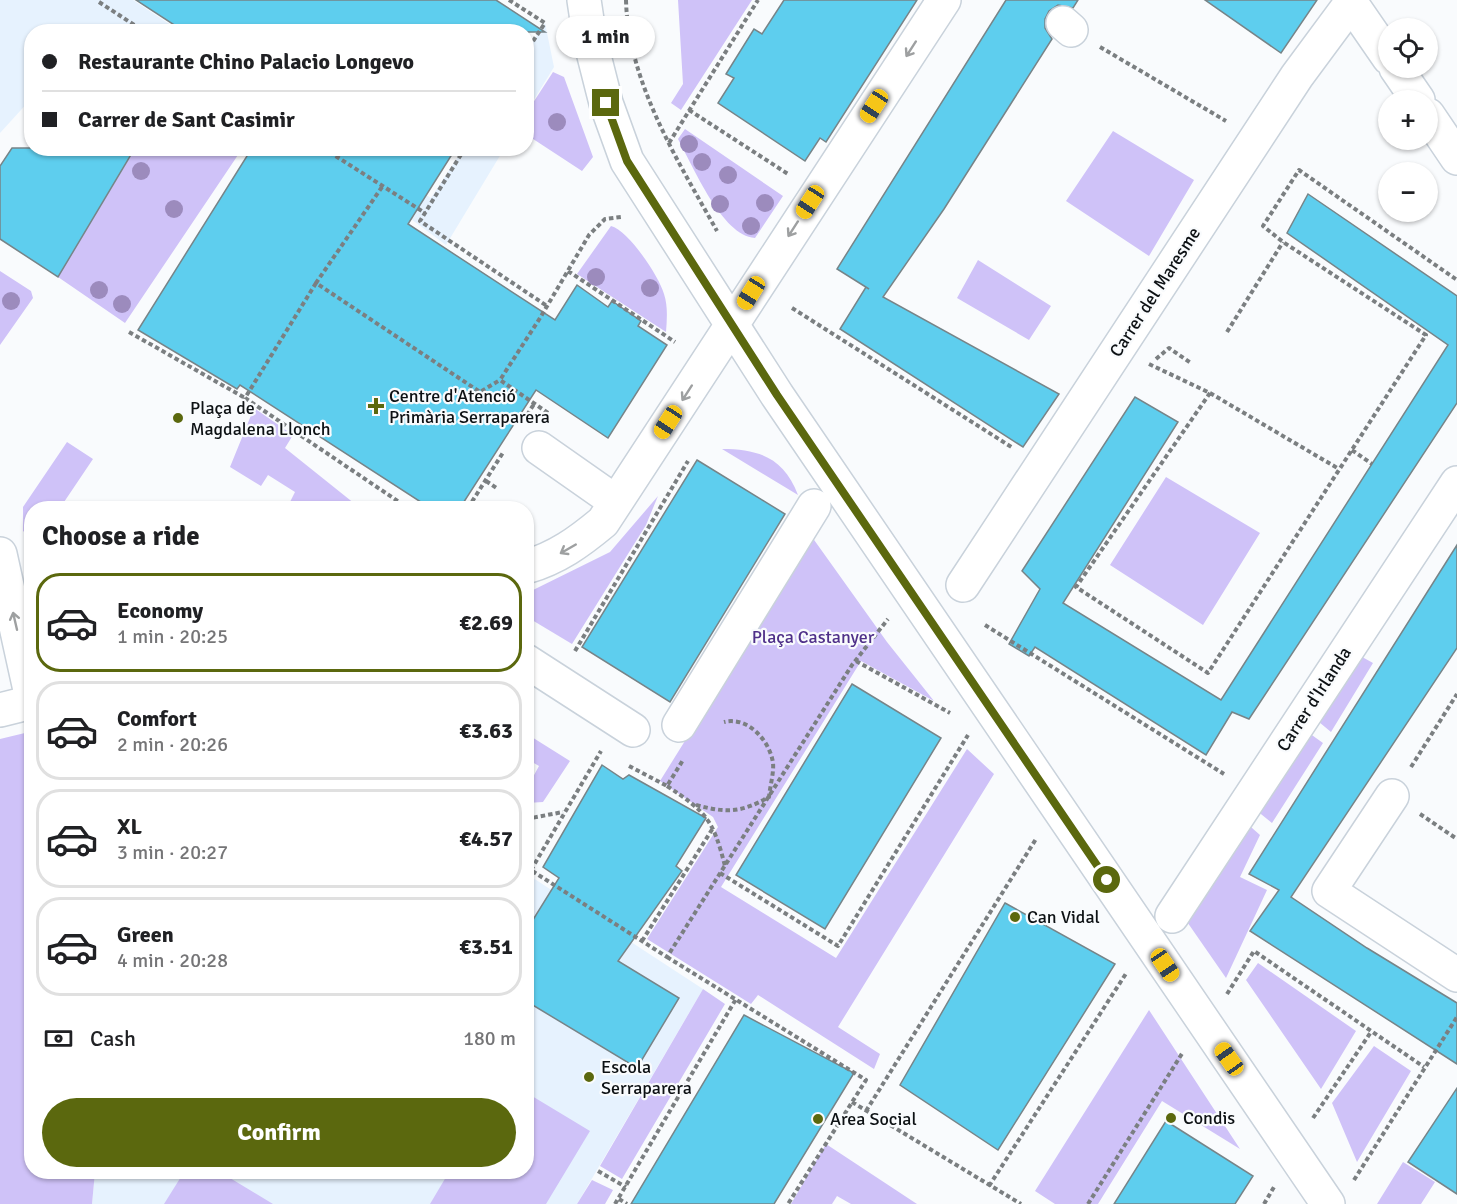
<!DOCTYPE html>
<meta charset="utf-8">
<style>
:root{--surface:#fff;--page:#f2f2f2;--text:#202124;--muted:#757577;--line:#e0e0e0;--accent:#5b680e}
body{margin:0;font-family:Signika,sans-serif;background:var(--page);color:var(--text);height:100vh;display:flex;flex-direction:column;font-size:22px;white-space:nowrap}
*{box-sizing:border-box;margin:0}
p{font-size:20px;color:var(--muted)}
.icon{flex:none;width:33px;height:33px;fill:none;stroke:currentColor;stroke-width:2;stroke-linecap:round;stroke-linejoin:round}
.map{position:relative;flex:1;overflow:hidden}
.side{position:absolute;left:24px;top:501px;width:510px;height:678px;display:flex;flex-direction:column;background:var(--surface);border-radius:24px;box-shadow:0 2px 4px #0004}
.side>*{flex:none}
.hud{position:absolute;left:24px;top:24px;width:510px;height:132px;border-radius:24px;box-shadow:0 2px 4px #0004;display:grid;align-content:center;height:132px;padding:0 18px;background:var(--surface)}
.controls{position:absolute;left:1378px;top:18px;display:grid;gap:12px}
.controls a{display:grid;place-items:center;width:60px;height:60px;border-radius:50%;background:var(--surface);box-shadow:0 2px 4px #0004;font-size:30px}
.end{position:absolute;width:27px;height:27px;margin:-14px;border:8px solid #5b680e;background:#fff;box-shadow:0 0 0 3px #fff}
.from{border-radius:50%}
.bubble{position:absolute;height:42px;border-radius:21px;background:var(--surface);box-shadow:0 2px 4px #0004;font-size:20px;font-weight:700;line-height:42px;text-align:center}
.car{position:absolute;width:18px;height:36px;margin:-18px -9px;border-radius:8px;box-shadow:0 0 4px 2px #0007;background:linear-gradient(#f5c518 24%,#345 0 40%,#f5c518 0 76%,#345 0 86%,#f5c518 0)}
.hud b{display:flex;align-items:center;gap:21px;height:57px;font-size:22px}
.hud b+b{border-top:2px solid var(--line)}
.hud i{width:15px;height:15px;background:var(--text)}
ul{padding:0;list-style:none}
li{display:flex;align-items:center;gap:18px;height:99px;margin:0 12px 9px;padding:0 6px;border:3px solid var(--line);border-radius:24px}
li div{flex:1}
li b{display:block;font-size:22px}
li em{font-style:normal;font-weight:700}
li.active{border-color:var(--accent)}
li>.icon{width:54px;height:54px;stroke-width:1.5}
h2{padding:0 18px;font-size:27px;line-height:72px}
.pay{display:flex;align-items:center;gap:15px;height:66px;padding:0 18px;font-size:22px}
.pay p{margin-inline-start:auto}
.primary-button{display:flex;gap:12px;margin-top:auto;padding:12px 18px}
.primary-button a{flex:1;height:69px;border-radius:36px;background:var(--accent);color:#fff;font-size:24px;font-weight:700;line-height:69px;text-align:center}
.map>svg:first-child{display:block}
.built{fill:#e6f2fe}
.green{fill:#cfc2f8}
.building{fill:#5eceee;stroke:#778488;stroke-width:1.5}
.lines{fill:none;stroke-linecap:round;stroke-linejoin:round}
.minor-casing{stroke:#c9d2db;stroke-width:36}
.path{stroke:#7b7f81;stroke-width:4;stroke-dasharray:4.5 3;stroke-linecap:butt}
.minor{stroke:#fff;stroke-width:33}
.tree{fill:#9c8bbd}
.oneway{stroke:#9ea0a1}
.route{stroke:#5b680e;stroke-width:8}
.poi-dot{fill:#5b680e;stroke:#f9fbfd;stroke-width:2}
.labels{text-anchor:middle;stroke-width:4.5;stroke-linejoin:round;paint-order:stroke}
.street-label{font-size:18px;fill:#0d1114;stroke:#f9fbfd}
.poi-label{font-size:18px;fill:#0d1114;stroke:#f9fbfd;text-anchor:start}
.park-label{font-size:18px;fill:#4f3089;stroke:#f9fbfd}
</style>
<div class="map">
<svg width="1457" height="1204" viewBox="0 0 1457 1204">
<rect width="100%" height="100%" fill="#f9fbfd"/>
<path class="built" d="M0,0H133L180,31L32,32L31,99L0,133Z
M545,23L554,67L527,111V51Z
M356,149L431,198L463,149H504L446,245L396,208Z
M527,874L703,989L577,1204H92L95,1172H526Z"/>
<path class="green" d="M678,0H752L681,110L671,103L683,84Z
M553,72L564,77L593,157L582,171L527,135V112Z
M685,129L783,196L755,238C722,236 693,166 678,139Z
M1113,131L1194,180L1149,256L1066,201Z
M135,149H242L125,323L58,277Z
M611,226C628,230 659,276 664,294C668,306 667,319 666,332L577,274Z
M978,260L1051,306L1029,340L957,298Z
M0,271L31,291L33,298L0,345Z
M254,408L293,435L285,448L360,508H287L295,492L268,475L261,486L230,467Z
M67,442L93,459L60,508H32L31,537L23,531V507Z
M722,449C759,449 784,458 798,495Z
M1166,477L1260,533L1203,625L1110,565Z
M658,496L646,525L572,644L527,617V593L610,552Z
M812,537L887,642L934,701L861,661L721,887L836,958L967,749L994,774L838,1027L880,1054L874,1069L758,995L751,1004L647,939L718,827L713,817L660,781Z
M1355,653L1373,663L1331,732L1313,717Z
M1302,728L1323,743L1272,823L1251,806Z
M29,732L32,742V1172H95L92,1204H0V739Z
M527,734L570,761L543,802L527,803V788L539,766L527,759Z
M1243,820L1260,835L1240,877L1267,890L1226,978L1183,916Z
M1258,963L1356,1031L1321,1089L1246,980Z
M703,989L725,1004L622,1179L600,1166Z
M1149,1010L1240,1149L1162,1101L1098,1204H1055L1035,1191Z
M1374,1046L1411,1071L1357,1162L1332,1103Z
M527,1093L590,1131L546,1204H430L449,1172H526Z
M826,1144L917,1204H851L837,1196L832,1204H791Z
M1403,1162L1435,1182L1421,1204H1377Z
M184,1172H220L273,1204H164Z
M592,1180L613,1190L605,1204H577Z"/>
<path class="building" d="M136,0H496L545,32H185Z
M784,0H917L826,142L820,138L805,161L718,103L734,78L726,74L754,29L762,34Z
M1006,0H1078L1073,8L1058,5L1049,11L1045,19V28L1052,39L944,209L883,297L1059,394L1023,447L840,329L866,287L869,289L837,269Z
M1205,0H1317L1281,53Z
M12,148H135L58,277L0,239V166Z
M252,148H456L408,224L555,320L577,285L608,307L612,301L641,321L638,326L667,345L608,438L536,390L460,508H430L240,385L237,389L138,330Z
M1308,194L1457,296V403L1249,719L1232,712L1206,755L1035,647L1029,656L1009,644L1040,589L1022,571L1135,397L1178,422L1063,603L1221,700L1448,345L1287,233Z
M697,460L785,514L670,702L582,647Z
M1457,545V648L1291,897L1367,948L1457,1003V1064L1250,931L1279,890L1249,874Z
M852,684L941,738L825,929L736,875Z
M602,765L623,779L629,775L706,818L676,866L682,871L618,961L679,998L637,1068L526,1001V931L559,878L543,867Z
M1005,903L1115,964L998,1150L900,1085Z
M744,1015L854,1073L774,1204H631Z
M1457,1088V1194L1408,1162Z
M1166,1121L1253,1176L1235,1204H1114Z"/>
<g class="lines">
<g class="minor-casing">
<path id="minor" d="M584,0L590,40L606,103L627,161L777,395L1328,1204
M1349,0L1389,58
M1063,23L1071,30
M1396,68L1418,100
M1428,115L1457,158
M539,448L616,502
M0,554L32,699
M526,567C557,558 579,542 603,522L944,0
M963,585L1297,76L1351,3
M526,661L633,730
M0,710L32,702
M679,725L814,506
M1392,796L1329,891L1457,975
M1172,916L1457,483"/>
</g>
<path class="path" d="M509,0L545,23L526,52
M626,0C628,82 678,161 717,231
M99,2L145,32
M1100,47L1226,121
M689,110L788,174
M669,143L758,0
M323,148L425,213
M465,148L420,221L547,306
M382,187L316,283L480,392L500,380
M568,271L675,342
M316,283L245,398L408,508
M792,308L1013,448
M129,332L245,398
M1227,332L1283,242
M1156,359L1169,348L1191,363
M1149,364L1210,393L1076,587L1208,673L1426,335L1283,242L1263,226L1299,170L1457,280
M1210,393L1339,469
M548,413L500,380L540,318L589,235L605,219L621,217
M527,415L534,404
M1352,450L1372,464
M486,481L498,489
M468,508L504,451
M985,625L1224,774
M575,651L688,461
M856,661L950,713
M629,766L667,786L683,760
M1411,767L1457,694
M667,786C706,812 713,819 725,866
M696,805C726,813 741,813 769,797C770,786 774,773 773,763C770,741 748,716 724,722
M1420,814L1457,839
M526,819L563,812
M526,867L667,957L852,665L888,619
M531,870L601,751
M720,873L838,946L968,735
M642,941L713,828
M667,957L866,1080L788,1204
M1227,994L1254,951L1424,1067
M852,1102L1021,1204
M866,1111L1036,839
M1313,1118L1371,1032
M598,1171L626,1187
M1354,1180L1457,1017
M989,1186L1127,972
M619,1199L627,1204
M615,1204L736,999
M1088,1204L1183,1052
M1264,1204L1274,1187"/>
<use href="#minor" class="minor"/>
</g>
<g class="tree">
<circle cx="557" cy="122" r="9"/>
<circle cx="689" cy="144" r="9"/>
<circle cx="702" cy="162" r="9"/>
<circle cx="141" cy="171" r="9"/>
<circle cx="728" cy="175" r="9"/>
<circle cx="765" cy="203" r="9"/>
<circle cx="720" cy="204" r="9"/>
<circle cx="174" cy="209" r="9"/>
<circle cx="751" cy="226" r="9"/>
<circle cx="596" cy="277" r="9"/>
<circle cx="650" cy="288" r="9"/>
<circle cx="99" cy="290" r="9"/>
<circle cx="11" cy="301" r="9"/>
<circle cx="122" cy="304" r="9"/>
</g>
<defs><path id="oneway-shaft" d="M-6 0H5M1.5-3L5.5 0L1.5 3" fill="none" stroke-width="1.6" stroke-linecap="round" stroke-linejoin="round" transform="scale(1.5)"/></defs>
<g class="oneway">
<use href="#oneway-shaft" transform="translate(911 49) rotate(123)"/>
<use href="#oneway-shaft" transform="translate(793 229) rotate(123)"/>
<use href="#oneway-shaft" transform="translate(687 393) rotate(123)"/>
<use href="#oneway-shaft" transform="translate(568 549) rotate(150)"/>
<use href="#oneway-shaft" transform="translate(15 621) rotate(-103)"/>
</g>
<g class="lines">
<path class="route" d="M606,103L627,161L777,395L1107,880"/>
</g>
<g class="poi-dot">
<path d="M373 397h6v6h6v6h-6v6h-6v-6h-6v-6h6z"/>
<circle cx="178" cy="418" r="6"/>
<circle cx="1015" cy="917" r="6"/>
<circle cx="589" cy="1077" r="6"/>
<circle cx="1171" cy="1118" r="6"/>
<circle cx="818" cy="1119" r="6"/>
</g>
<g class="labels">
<g class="street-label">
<text transform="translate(1155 292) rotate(-57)" y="6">Carrer del Maresme</text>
<text transform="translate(1314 699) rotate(-57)" y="6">Carrer d'Irlanda</text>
</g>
<g class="poi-label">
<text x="389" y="402">Centre d'Atenció<tspan x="389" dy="21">Primària Serraparera</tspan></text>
<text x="190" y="414">Plaça de<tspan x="190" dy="21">Magdalena Llonch</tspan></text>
<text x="1027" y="923">Can Vidal</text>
<text x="601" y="1073">Escola<tspan x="601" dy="21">Serraparera</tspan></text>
<text x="1183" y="1124">Condis</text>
<text x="830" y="1125">Area Social</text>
</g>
<g class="park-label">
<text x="813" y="643">Plaça Castanyer</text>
</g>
</g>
</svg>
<div class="controls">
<a><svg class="icon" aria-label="locate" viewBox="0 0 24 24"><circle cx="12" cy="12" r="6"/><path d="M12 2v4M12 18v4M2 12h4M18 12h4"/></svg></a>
<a>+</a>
<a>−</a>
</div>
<i class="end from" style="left:1107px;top:880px"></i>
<i class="end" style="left:606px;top:103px"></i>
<div class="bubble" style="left:556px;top:16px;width:99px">1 min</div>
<i class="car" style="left:874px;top:106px;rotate:213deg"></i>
<i class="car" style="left:810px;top:202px;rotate:213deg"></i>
<i class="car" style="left:751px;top:293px;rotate:212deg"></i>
<i class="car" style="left:668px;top:422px;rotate:213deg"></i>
<i class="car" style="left:1165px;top:965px;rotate:146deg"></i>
<i class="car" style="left:1229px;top:1059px;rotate:325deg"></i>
<div class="hud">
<b><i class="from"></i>Restaurante Chino Palacio Longevo</b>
<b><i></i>Carrer de Sant Casimir</b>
</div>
<section class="side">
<h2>Choose a ride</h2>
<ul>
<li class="active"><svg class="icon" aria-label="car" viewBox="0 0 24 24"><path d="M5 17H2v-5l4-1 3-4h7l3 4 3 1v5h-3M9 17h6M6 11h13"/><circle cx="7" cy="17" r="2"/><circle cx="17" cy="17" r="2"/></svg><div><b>Economy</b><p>1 min · 20:25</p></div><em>€2.69</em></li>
<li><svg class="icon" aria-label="car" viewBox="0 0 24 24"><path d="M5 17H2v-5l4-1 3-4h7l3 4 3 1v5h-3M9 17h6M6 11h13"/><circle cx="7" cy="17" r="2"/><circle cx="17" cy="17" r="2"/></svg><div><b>Comfort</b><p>2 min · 20:26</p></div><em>€3.63</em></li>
<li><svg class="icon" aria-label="car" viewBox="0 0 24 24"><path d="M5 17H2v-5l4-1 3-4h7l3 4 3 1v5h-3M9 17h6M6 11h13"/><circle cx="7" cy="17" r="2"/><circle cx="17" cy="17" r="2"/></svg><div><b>XL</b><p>3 min · 20:27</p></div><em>€4.57</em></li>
<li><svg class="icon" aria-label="car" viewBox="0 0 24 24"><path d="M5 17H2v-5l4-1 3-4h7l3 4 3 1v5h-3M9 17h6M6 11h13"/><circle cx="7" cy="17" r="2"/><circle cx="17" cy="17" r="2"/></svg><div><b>Green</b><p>4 min · 20:28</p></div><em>€3.51</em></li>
</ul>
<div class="pay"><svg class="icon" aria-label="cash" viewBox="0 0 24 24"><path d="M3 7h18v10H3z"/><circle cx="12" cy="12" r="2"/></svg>Cash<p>180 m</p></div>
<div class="primary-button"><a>Confirm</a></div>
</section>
</div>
